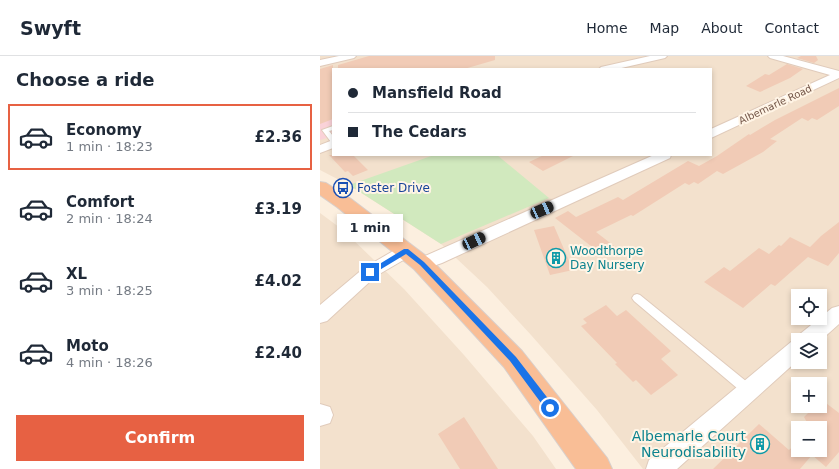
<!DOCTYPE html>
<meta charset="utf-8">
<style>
:root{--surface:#fff;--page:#f6f6f7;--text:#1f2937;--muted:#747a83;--line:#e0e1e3;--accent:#e76143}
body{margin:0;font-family:"DejaVu Sans",sans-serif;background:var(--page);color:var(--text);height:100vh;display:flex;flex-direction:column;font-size:15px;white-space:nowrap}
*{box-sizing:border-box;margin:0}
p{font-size:13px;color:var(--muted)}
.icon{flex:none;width:22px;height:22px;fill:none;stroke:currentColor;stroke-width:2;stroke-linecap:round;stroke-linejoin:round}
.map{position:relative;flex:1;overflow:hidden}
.drawer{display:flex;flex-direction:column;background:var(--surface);width:320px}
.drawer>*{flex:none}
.hud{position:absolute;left:12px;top:12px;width:380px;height:88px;border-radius:0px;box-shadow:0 2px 6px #0003;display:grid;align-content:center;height:88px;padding:0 16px;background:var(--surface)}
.buttons{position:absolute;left:471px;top:233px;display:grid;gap:8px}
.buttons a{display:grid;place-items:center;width:36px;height:36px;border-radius:0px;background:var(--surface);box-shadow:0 2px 6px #0003;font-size:20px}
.end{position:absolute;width:18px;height:18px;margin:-9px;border:5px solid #1a73e8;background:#fff;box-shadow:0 0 0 2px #fff}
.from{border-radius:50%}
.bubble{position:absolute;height:28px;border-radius:0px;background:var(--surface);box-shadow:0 2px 6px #0003;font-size:13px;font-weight:700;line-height:28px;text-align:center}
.car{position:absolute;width:12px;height:24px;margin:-12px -6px;border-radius:5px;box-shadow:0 0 3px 1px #0007;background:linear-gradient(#222 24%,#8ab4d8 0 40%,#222 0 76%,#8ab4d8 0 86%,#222 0)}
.hud b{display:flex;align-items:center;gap:14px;height:38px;font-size:15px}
.hud b+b{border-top:1px solid var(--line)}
.hud i{width:10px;height:10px;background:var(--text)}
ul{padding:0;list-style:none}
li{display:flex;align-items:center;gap:12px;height:66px;margin:0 8px 6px;padding:0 8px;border:2px solid transparent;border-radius:0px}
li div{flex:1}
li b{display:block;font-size:15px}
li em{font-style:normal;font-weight:700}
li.selected{border-color:var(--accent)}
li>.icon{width:36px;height:36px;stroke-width:1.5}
h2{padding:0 16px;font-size:18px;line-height:48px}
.button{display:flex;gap:8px;margin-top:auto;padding:8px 16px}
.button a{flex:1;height:46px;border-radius:0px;background:var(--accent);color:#fff;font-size:16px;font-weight:700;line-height:46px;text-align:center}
header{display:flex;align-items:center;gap:24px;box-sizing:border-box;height:56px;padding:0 20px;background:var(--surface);border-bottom:1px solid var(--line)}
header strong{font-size:19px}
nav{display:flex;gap:22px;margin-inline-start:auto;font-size:14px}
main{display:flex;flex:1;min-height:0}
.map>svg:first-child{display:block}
.residential{fill:#f3e1cd;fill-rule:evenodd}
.medical{fill:#fad2d8}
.green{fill:#d1e9be}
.building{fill:#f1cbb6}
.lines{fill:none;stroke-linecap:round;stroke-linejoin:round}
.service-casing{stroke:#e0cbbb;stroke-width:2}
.minor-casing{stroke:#e0cbbb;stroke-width:2}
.trunk-casing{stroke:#d8cfcb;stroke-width:2}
.service{fill:#fff;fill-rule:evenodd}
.minor{fill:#fff;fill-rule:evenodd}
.trunk{fill:#f9be96;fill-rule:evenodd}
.route{fill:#1a73e8}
.labels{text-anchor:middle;stroke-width:4;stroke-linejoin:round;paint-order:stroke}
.far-street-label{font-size:10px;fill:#725447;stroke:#fff4e5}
.transit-label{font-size:12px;fill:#164399;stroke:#fff4e5;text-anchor:start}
.culture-label{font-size:12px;fill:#0d838f;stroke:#fff4e5;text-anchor:start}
.near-culture-label{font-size:14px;fill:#0d838f;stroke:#fff4e5;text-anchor:end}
</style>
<header>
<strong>Swyft</strong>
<nav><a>Home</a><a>Map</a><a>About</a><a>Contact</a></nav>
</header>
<main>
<section class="drawer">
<h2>Choose a ride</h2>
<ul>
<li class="selected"><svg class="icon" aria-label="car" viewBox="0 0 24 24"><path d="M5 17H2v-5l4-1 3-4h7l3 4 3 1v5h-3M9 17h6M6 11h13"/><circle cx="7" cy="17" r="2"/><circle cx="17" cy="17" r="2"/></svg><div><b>Economy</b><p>1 min · 18:23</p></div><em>£2.36</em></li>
<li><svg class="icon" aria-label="car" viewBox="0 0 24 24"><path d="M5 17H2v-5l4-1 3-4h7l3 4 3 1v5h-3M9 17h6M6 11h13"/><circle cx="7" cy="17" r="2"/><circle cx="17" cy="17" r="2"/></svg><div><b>Comfort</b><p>2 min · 18:24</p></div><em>£3.19</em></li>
<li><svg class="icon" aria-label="car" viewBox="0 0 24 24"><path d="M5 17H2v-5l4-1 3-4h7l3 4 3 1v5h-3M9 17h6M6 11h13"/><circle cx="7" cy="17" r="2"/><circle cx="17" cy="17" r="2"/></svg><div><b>XL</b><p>3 min · 18:25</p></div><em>£4.02</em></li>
<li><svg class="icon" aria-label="car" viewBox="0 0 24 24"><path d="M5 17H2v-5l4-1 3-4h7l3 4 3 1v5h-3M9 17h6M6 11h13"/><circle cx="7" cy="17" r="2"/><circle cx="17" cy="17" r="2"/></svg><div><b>Moto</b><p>4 min · 18:26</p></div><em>£2.40</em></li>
</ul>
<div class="button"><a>Confirm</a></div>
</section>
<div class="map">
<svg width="519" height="413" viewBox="0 0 519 413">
<rect width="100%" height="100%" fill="#fcefdf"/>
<path class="residential" d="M0,0H519V413H323L277,354L211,279L167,231L121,188L29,129L0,114ZM13,13H391V99H13ZM478,240H500V262H478ZM478,284H500V306H478ZM478,328H500V350H478ZM478,372H500V394H478Z
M0,157L23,174L84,233L144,299L213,380L236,413H0Z"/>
<path class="medical" d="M13,28V80L0,84V32Z"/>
<path class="green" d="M114,99H177L229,142L121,188L29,129Z"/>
<path class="building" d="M49,0H175V4L144,13H18V9Z
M481,0H496L498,4L494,7L477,2Z
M467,8L483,13L470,22L440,36L426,30L445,18L449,19Z
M13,9V63L0,68V13Z
M519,32V50L497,64L492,62L488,65L482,62L450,83L457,85L443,96L403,118L397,115L378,128L374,126L369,129L365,127L313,160L311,159L276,176L298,193L285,201L235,162L248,155L256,161L298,141L303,144L368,105L379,110L397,100L429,78L430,79L455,64Z
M9,99H33L48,114L33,120L28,115L25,116Z
M224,99H255L223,115L209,106Z
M519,166V197L508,210L488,201L455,230L451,228L423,252L384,226L404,211L410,215L439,192L449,198L459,189L461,190L470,181L490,191L501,180Z
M234,170L253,214L230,219L214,174Z
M286,249L297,260L306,254L351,295L341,303L358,319L331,339L316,324L313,326L295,308L297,307L261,270L267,267L263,263Z
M502,344L519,357V396L506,411L492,399L480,413H393L439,368L469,394L478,386V394H500V372H490L484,361L495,350H500Z
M144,361L163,390L178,413H140L118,378Z"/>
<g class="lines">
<g class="service-casing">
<path id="service" d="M13,70V74L9,75L13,80V87L11,86L2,74Z
M317,238L320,239L432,330L434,334L432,338L428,339L424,338L314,245L312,242L314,239Z"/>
</g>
<g class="minor-casing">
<path id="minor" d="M19,0H36L34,2L0,10V4Z
M330,0H347L345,2L297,13H279L281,11Z
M448,0H463L519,15V22L391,82V73L510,19L450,2Z
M13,84V92L0,97V89Z
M334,99H351L350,102L122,207L102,214L96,212L93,208L96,204Z
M86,189L92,191L94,195L92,199L56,220L7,265L0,267V249L44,212L80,191Z
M519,250V268L500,285L478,284V304L357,413H326L329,404L471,286L477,284L480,278L512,252Z
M0,348L10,351L13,359L10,367L0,370Z"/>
</g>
<g class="trunk-casing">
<path id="trunk" d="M0,126L6,127L31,143L110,203L202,295L287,402L292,413H256L184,311L94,213L17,151L0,139Z"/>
</g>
<use href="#service" class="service"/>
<use href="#minor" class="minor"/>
<use href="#trunk" class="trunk"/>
</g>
<path class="route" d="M84,193H88L104,206L196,301L233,349L234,352L233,355H227L190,305L100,209L86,198L53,218H48V215Z"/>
<defs>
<g id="bus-ring" transform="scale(1)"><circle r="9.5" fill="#fff4e5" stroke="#1a4fb4" stroke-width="1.5"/><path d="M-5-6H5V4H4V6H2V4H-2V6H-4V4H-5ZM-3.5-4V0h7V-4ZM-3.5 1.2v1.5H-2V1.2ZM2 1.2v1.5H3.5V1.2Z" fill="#1a4fb4"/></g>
<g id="building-ring" transform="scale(1)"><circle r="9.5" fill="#fff4e5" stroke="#0f9aa8" stroke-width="1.5"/><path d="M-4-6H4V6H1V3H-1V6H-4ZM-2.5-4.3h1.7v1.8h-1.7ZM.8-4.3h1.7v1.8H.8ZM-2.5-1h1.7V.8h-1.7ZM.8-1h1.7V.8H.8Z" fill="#0f9aa8"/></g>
</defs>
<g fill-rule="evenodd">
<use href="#bus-ring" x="23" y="132"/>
<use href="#building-ring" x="236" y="202"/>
<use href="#building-ring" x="440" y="388"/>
</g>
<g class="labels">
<g class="far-street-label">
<text transform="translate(455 48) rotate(-25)" y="4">Albemarle Road</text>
</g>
<g class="transit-label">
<text x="37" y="136">Foster Drive</text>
</g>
<g class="culture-label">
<text x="250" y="199">Woodthorpe<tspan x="250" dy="14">Day Nursery</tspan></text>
</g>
<g class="near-culture-label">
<text x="426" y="385">Albemarle Court<tspan x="426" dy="16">Neurodisability</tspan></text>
</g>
</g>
</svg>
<div class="buttons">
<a><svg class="icon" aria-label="locate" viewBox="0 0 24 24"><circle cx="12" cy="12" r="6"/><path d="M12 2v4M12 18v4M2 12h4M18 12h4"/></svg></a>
<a><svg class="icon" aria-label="layers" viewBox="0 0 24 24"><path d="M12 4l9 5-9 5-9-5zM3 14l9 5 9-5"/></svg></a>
<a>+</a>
<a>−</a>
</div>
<i class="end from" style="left:230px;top:352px"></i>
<i class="end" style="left:50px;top:216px"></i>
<div class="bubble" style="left:17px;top:158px;width:66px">1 min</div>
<i class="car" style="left:222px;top:154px;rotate:66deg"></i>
<i class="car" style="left:154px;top:185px;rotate:65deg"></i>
<div class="hud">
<b><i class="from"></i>Mansfield Road</b>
<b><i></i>The Cedars</b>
</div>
</div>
</main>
